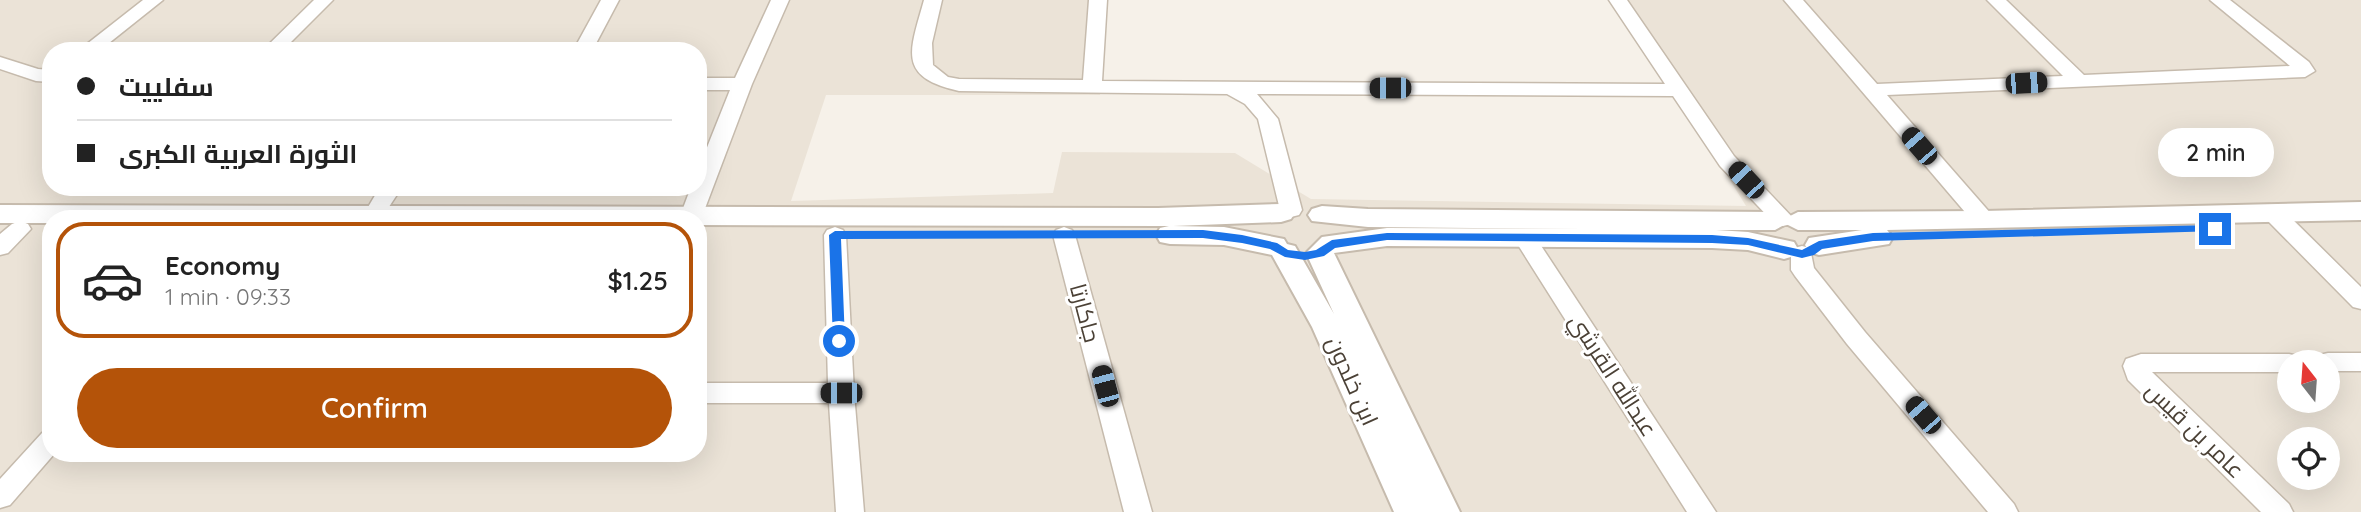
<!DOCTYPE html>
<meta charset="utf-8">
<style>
:root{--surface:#fff;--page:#f2f2f2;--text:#222;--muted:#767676;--line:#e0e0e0;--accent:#b45309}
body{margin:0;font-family:Quicksand,Cairo,sans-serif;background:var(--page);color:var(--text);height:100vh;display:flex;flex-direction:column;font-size:26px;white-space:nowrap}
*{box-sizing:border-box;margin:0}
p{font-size:23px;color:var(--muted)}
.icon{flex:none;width:38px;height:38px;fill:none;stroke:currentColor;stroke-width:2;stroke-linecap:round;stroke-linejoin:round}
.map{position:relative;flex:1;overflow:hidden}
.panel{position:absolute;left:42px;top:210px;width:665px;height:252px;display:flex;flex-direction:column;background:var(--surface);border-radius:28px;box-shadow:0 7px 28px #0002}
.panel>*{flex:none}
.banner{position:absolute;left:42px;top:42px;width:665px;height:154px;border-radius:28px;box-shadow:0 7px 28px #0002;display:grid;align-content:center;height:154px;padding:0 35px;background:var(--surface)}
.needle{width:46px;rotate:343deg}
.controls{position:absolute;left:2277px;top:350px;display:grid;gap:14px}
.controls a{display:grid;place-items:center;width:63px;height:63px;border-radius:50%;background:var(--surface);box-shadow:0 7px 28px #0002;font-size:35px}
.end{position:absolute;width:32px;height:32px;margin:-16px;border:9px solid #1a73e8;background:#fff;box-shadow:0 0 0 4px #fff}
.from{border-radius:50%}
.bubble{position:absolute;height:49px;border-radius:24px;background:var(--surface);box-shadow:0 7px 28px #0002;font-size:23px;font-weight:600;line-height:49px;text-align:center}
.car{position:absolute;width:21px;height:42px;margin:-21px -10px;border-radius:9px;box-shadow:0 0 5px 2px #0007;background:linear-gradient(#222 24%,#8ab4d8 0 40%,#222 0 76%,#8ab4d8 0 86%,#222 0)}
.banner b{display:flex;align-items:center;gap:24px;height:66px;font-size:26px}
.banner b+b{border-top:2px solid var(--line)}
.banner i{width:18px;height:18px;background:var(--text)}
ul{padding:12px 0 0;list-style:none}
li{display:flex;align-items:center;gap:21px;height:116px;margin:0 14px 10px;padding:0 21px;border:4px solid transparent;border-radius:28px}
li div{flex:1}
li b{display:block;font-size:26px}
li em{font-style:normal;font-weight:600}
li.on{border-color:var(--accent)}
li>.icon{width:63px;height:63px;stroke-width:1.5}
.primary-button{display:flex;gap:14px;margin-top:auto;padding:14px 35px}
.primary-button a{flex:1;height:80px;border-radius:42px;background:var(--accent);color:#fff;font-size:28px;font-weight:600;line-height:80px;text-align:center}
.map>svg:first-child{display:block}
.residential{fill:#ebe3d7;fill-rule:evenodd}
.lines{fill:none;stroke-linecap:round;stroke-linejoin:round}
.minor-casing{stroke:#c6bbad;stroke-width:3}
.tertiary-casing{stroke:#c6bbad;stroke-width:4}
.minor{fill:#fff;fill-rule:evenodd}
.tertiary{fill:#fff;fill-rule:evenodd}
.route{fill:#1a73e8}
.labels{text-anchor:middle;stroke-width:6;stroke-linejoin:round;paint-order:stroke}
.street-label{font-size:23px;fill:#4b4136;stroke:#fff}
</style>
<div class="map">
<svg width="2361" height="512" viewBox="0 0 2361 512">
<rect width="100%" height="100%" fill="#f6f1e9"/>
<path class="residential" d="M0,0H1106L1100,95H826L791,201L1053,193L1062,152L1235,153L1311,199L1746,206L1619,0H2361V512H0ZM51,51H698V187H51ZM51,219H698V453H51ZM2289,362H2328V401H2289ZM2289,439H2328V478H2289Z"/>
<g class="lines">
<g class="minor-casing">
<path id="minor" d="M143,0H163L99,51H78Z
M314,0H333L282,51H262Z
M601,0H619L592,51H573Z
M771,0H789L752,84L701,219L698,224V219H679L691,187H698V170L730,90H698V78H735Z
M924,0H942L932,43L933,65L948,77L959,79L1083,80L1089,0H1107L1102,81L1665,84L1609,0H1627L1734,156L1794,219L1791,224L1783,226L1775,224L1720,166L1673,96L1257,94L1278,119L1302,210L1299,215L1291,217L1283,215L1280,210L1258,119L1245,104L1227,94L959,91C896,77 910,51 924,0Z
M1784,0H1803L1877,84L2063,76L1987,0H2006L2084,75L2290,66L2210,0H2230L2309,62L2315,71L2305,77L1887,95L1992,215L1995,220L1992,225L1984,227L1976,225Z
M0,57L38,69L51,70V82L36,81L0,69Z
M380,187H402L381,219H361Z
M2274,207L2282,209L2361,287V309L2353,307L2266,219L2263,214L2266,209Z
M20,221L28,224L31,229L8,253L0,255V234L12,224Z
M835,227L843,230L846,235L854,393L864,512H836L829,403H698V383H828L824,235L827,230Z
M1064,227L1072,230L1075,235L1152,512H1124L1053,235L1056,230Z
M1524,229L1532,232L1716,512H1687L1513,237L1516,232Z
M1802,246L1810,248L1814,268L1865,332L2014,504L2018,512H1988L1847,344L1795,276L1791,270V254L1794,248Z
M2328,353H2361V371H2328V362H2316L2319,355Z
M2141,354H2289L2298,356L2301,362H2289V372H2152L2289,504L2293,512H2261L2128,380L2123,366L2126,359Z
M51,430V453H55L10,505L0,508V479L42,433Z"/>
</g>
<g class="tertiary-casing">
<path id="tertiary" d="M2361,202V220L1887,230L1893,237L1889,244L1819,255L1809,252L1805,245L1809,238L1862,230H1798L1786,224L1775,230H1716L1748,232L1794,242L1798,249L1794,256L1784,259L1748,250L1712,248L1387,246L1334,253L1460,512H1394L1312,327L1272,255L1224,245L1170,244L1160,242L1156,235L1160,228L1169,226L698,225V219H51V223H0V205L1158,208L1281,204L1291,207L1295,213L1291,219L1281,222L1173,226L1224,227L1284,239L1287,244L1295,246L1334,314L1306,253L1322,237L1387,228L1586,229L1368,227L1312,221L1308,215L1312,209L1322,206L1368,209L1775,212L1786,218L1798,212L1984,211Z"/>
</g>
<use href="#minor" class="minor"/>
<use href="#tertiary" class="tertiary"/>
</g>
<path class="route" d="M2215,225L2221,229L2219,231L1873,241L1822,249L1814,255L1802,258L1748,245L1712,243L1387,240L1335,248L1324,256L1305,260L1285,257L1270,249L1242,243L1203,238L841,239L845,341L839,345L833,341L829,235L835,231L1203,230L1242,235L1277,243L1288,250L1305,252L1316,250L1332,240L1387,233L1712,235L1748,238L1802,250L1819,241L1873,233Z"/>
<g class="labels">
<g class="street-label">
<text transform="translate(1085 313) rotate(75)" y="8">جاكارتا</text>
<text transform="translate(1613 375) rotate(57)" y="8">عبدالله القرشي</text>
<text transform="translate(1352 381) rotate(66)" y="8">ابن خلدون</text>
<text transform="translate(2195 430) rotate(44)" y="8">عامر بن قيس</text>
</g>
</g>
</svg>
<div class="controls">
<a><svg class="needle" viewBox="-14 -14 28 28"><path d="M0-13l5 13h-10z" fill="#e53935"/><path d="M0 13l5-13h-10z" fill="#767676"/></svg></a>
<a><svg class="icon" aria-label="locate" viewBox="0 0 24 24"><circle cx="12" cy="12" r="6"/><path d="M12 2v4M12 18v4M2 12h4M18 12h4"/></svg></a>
</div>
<i class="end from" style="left:839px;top:341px"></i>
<i class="end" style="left:2215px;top:229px"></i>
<div class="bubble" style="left:2158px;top:128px;width:116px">2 min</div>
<i class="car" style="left:2026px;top:83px;rotate:87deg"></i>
<i class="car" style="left:1390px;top:88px;rotate:270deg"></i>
<i class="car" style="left:1919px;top:146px;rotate:319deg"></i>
<i class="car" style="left:1746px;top:180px;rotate:317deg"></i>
<i class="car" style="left:1105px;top:386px;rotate:345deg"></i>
<i class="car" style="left:841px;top:393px;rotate:270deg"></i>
<i class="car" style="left:1923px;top:415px;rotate:319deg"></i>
<div class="banner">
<b><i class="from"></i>سفلييت</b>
<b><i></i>الثورة العربية الكبرى</b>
</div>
<section class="panel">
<ul>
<li class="on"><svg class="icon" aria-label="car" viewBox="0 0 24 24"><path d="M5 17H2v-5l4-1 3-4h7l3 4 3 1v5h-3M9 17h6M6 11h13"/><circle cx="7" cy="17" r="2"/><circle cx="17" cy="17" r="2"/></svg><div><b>Economy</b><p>1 min · 09:33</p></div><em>$1.25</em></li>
</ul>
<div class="primary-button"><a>Confirm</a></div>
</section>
</div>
